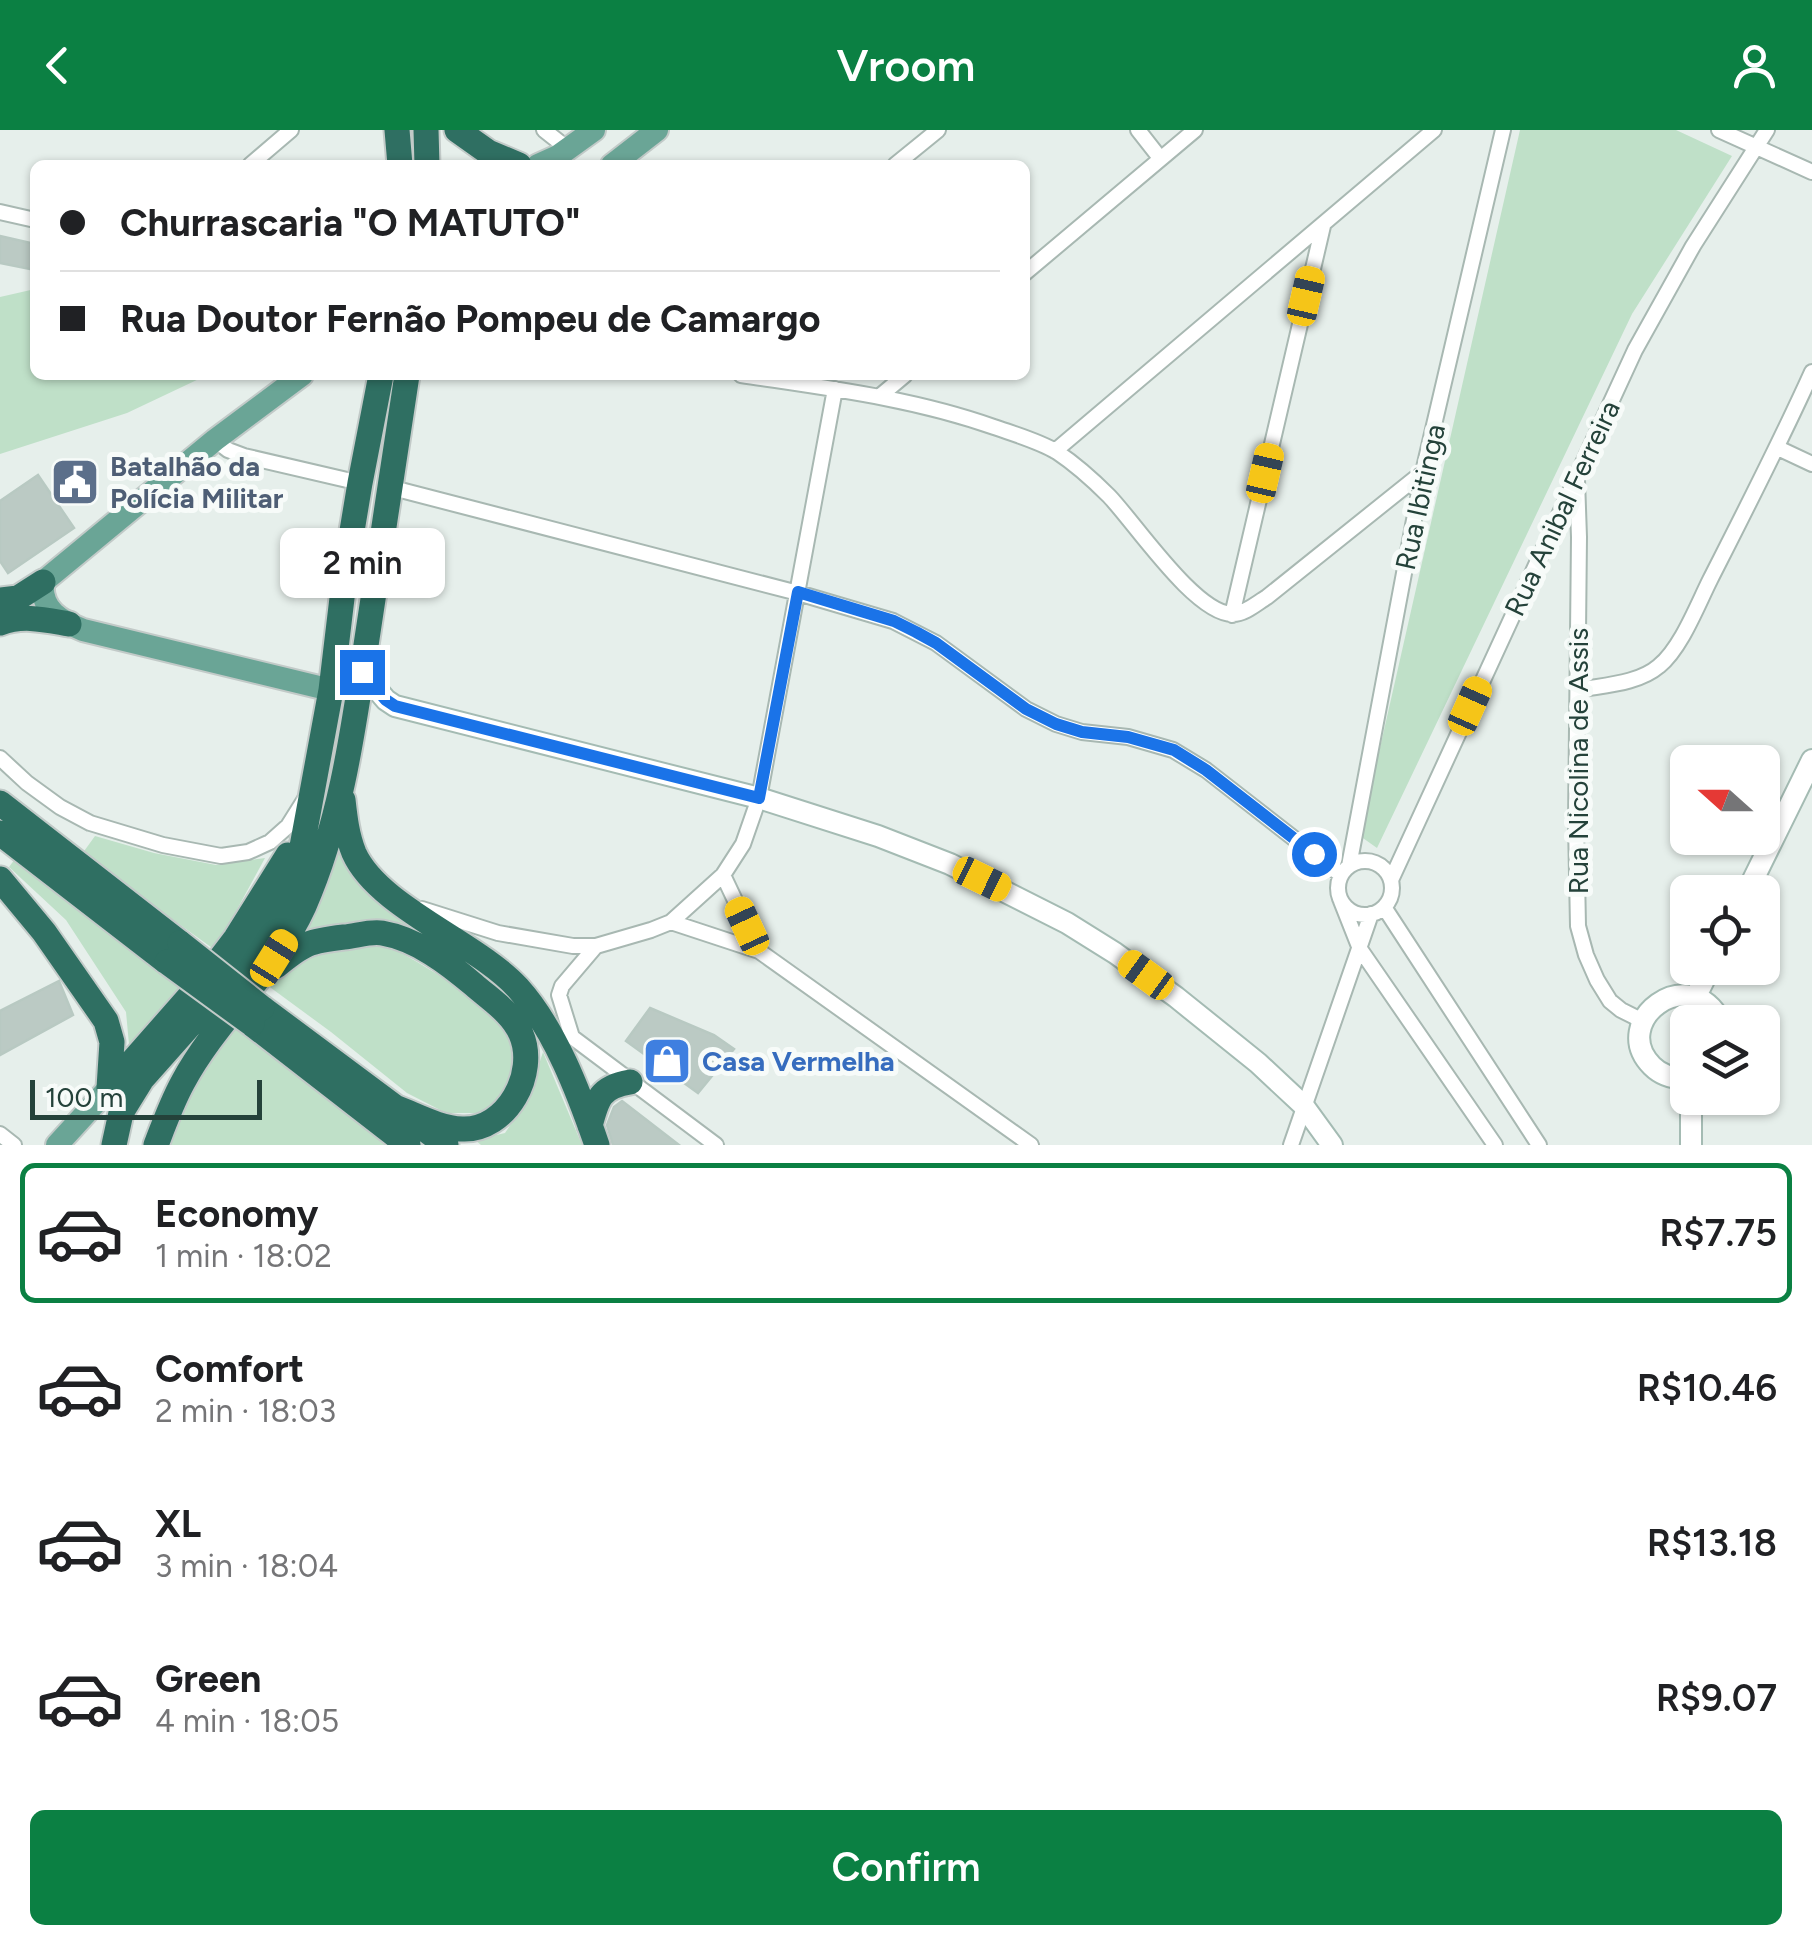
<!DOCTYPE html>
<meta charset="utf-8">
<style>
:root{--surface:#fff;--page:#f6f6f6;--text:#202124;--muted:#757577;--line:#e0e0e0;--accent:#0b8043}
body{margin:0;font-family:Figtree,sans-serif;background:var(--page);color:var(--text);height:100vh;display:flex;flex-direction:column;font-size:38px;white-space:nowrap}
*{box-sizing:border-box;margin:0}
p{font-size:32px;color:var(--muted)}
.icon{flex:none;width:55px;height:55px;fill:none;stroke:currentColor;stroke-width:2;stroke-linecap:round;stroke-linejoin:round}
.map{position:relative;height:1015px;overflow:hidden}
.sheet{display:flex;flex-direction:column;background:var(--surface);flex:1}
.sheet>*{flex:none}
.guide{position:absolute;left:30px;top:30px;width:1000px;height:220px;border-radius:15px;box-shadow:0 2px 8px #0004;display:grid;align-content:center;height:220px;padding:0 30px;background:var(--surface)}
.needle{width:65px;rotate:291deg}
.buttons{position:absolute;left:1670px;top:615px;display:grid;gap:20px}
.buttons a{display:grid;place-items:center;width:110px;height:110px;border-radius:15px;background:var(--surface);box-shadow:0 2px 8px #0004;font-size:50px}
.scale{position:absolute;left:30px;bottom:25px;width:232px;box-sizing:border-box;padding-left:10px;border:5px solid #24423a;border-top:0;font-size:28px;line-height:35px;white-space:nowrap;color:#24423a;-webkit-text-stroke:8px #f7fbf9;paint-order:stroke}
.end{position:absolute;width:45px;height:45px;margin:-22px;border:12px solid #1a73e8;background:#fff;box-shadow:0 0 0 5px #fff}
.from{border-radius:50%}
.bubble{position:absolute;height:70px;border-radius:15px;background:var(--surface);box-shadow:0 2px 8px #0004;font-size:32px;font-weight:600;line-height:70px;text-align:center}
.car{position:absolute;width:30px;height:60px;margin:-30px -15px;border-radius:12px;box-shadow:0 0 8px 2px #0007;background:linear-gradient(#f5c518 24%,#345 0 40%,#f5c518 0 76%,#345 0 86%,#f5c518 0)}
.guide b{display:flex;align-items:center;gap:35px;height:95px;font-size:38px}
.guide b+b{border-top:2px solid var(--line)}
.guide i{width:25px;height:25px;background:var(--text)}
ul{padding:18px 0 0;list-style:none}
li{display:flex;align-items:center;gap:30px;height:140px;margin:0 20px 15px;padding:0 10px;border:5px solid transparent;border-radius:15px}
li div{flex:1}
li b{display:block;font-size:38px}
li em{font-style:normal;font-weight:600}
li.active{border-color:var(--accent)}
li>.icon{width:90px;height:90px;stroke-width:1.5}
.cta{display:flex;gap:20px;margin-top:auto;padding:20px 30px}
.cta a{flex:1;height:115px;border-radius:15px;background:var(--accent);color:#fff;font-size:40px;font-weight:600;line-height:115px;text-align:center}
header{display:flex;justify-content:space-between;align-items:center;height:130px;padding:0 30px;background:var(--accent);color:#fff;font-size:45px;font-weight:600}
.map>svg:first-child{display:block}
.green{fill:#bfe0c8}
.building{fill:#bbcac4;stroke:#b8c9c2;stroke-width:2.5}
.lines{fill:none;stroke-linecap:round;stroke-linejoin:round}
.street-casing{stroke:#a8b8b2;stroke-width:18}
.secondary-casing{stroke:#a4bbb3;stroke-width:24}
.primary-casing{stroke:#c2cac8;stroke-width:26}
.highway-casing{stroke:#c2cac8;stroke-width:29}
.street{stroke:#fff;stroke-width:14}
.secondary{stroke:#fff;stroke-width:20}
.primary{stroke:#6aa596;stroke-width:22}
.highway{stroke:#2f6f62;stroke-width:25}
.highway-bridge-casing{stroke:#c2cac8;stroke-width:29;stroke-linecap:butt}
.highway-bridge{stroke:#2f6f62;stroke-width:25}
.route{stroke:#1a73e8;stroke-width:12}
.labels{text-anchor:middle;stroke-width:10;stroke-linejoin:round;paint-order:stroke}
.service-label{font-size:28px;font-weight:bold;fill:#4e5e75;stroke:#f7fbf9;text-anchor:start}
.street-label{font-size:28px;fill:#24423a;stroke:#f7fbf9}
.shop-label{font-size:28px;font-weight:bold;fill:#366cbe;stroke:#f7fbf9;text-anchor:start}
</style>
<header><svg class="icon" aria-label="back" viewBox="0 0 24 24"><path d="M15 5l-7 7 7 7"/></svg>Vroom<svg class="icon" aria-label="person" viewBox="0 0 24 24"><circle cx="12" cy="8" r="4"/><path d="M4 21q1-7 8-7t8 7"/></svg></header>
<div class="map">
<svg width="1812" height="1015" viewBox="0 0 1812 1015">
<rect width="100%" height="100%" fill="#e6efeb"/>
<path class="green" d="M1520,0H1676L1732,26L1632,184L1377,718L1360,706Z
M35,159V245H203L201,248L127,283L0,324V167Z
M95,706L154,723L216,735L265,728L215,820L82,724Z
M341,711C358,749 370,774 408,794H349L299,804L333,735Z
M15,729L180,858L130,925L126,882L66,790L9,737Z
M380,812C410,826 499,878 511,908C517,920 512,950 505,961C501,969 489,977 483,983H446L407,963L331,902L267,855L314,818Z
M235,897L387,1015H165L187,963Z
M543,922L582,1015H481L475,1010L505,1003L528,968Z"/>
<path class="building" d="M0,106L35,114V140L0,133Z
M38,345L74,398L8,443L0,431V371Z
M59,851L73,885L0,925V881Z
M650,878L714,905L734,919L698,963L626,911Z
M622,971L679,1015H613L607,995L614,977Z"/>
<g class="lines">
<g class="street-casing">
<path id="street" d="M544,0L568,19
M1138,0L1160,28
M1719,0L1812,42
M250,35L291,0
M895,35L938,0
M0,82L35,90
M1025,143L1195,0
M741,245C827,258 912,268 994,297C1014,304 1039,311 1057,322C1075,334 1094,351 1109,366C1135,393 1196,485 1233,484C1245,484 1257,473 1267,467L1423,342
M880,266L905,245
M215,310L228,320L244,326L360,353
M1778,318L1812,334
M1055,321L1434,0
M1577,350L1579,407L1576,694L1578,796L1586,825L1597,850L1610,871L1621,880L1643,891
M389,357L798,463L893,491L936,513L1026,579L1056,594L1082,602L1128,607L1173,620L1206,640L1341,745
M1232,485L1323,96
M1578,560C1604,555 1638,554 1659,536C1681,518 1697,476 1710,450C1745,381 1780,313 1812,242
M0,628L27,653L60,677L90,693L163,715L221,726L248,722L270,712L288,696L305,669
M1338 758a27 27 0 1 1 54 0a27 27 0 1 1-54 0Z
M1349,736L1423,342L1503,0
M723,745L759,821
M1391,750L1635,220L1693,116L1767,0
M1341,771L1360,819L1495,1015
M1384,777L1539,1015
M422,779L498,803L573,816H596L651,800L671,792L723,745L743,714L759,668L835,259
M671,792L759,821L1031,1015
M596,816L562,856L559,865L572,907L716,1015
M0,1004L14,1015
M1291,1015L1371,784"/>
</g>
<g class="secondary-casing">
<path id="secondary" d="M362,542L386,570L395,576L759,668L878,706L950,734L1067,793L1115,823L1176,867L1258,933L1303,975L1332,1015
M1747,762L1812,630
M1695,868L1710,838
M1688,948C1674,949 1662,946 1652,936C1608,892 1689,829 1721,892
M1691,968V1015"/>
</g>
<g class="primary-casing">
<path id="primary" d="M538,35L558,26L594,0
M612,35L657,0
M302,245L215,310L43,452C40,480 61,491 83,500L331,560
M57,1015L109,958"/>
</g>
<g class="highway-casing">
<path id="highway" d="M397,0L400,35
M426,0L427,35
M457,0L488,22L519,35
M0,470L18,468L43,452
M0,493C23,484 46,490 69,494
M343,670C345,688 347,706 354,723C378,777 476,812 518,858C555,899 579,963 597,1015
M0,673L180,813
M0,703L167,832
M0,749L44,802L106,891L112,912L109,958
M276,836C304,813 309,811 344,807C356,806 370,801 382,803C417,809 448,833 474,855C491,870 512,883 521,904C538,943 507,1001 462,999C439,998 418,986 397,978
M262,878L446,1015
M252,894L408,1015
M109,958L204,850L236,808L288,725
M590,996C597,969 600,957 630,952
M114,1015L121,983L142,949L245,833L267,801L286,763L301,722L331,560L345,443L360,353L381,245
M156,1015C164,994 172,972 183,952C217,889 274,842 304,776C342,690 354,594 368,502C381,416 394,331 407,245"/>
</g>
<use href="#street" class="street"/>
<use href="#secondary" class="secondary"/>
<use href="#primary" class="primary"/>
<use href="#highway" class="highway"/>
<g class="highway-bridge-casing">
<path id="highway-bridge" d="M180,813L262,878
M167,832L252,894"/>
</g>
<use href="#highway-bridge" class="highway-bridge"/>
</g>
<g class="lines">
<path class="route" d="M362,542L386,570L395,576L759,668L798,462L894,491L916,502L936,513L1026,579L1056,594L1082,602L1128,607L1174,620L1206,640L1314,724"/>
</g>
<defs>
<g id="civic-square" transform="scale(2.5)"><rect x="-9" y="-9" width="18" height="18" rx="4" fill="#5c6f8a" stroke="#f7fbf9"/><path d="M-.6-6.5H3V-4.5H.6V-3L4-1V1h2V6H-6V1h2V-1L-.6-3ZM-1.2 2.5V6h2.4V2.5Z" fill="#fff"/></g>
<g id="shop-square" transform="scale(2.5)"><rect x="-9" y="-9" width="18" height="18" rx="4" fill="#3f7fe0" stroke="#f7fbf9"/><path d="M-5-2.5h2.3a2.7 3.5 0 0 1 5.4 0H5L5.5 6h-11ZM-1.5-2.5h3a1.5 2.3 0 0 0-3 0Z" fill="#fff"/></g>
</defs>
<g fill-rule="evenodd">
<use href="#civic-square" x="75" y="352"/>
<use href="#shop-square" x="667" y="931"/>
</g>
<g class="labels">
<g class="service-label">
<text x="110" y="346">Batalhão da<tspan x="110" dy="32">Polícia Militar</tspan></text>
</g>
<g class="street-label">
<text transform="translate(1420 367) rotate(-78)" y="10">Rua Ibitinga</text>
<text transform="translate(1562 378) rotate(-65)" y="10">Rua Anibal Ferreira</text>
<text transform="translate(1578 631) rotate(-90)" y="10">Rua Nicolina de Assis</text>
</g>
<g class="shop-label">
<text x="702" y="941">Casa Vermelha</text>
</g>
</g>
</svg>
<div class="buttons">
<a><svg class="needle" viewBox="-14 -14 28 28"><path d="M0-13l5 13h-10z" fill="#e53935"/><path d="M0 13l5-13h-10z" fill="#757577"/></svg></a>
<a><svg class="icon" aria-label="locate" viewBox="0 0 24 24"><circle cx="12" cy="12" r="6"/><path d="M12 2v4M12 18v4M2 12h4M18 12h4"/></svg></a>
<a><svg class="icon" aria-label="layers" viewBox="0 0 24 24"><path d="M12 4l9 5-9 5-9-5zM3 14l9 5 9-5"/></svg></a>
</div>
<div class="scale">100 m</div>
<i class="end from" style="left:1314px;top:724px"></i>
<i class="end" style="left:362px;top:542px"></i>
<div class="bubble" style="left:280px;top:398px;width:165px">2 min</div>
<i class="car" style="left:1306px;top:166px;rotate:13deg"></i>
<i class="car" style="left:1265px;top:343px;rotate:13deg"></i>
<i class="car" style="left:1470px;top:576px;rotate:24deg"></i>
<i class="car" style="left:982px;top:749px;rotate:116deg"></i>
<i class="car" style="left:747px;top:796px;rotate:335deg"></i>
<i class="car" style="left:274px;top:828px;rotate:32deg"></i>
<i class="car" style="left:1146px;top:845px;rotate:306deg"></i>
<div class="guide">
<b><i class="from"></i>Churrascaria &quot;O MATUTO&quot;</b>
<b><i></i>Rua Doutor Fernão Pompeu de Camargo</b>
</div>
</div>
<section class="sheet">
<ul>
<li class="active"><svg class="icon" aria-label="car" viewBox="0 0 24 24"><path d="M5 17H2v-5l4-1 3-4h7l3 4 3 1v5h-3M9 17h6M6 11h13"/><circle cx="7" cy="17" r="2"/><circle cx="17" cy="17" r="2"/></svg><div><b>Economy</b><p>1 min · 18:02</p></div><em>R$7.75</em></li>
<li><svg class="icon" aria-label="car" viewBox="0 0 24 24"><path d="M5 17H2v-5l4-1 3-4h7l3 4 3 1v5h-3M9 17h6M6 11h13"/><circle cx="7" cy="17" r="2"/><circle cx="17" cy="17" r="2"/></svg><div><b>Comfort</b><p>2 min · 18:03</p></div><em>R$10.46</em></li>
<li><svg class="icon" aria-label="car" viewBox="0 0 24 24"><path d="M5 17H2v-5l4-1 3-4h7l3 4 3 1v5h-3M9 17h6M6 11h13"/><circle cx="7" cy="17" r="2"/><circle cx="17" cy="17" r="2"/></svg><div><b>XL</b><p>3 min · 18:04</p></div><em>R$13.18</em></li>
<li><svg class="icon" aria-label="car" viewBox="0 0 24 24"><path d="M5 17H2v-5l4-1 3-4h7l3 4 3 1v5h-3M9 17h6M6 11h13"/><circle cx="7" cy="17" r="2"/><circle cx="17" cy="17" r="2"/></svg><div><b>Green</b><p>4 min · 18:05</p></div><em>R$9.07</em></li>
</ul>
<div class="cta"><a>Confirm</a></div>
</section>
